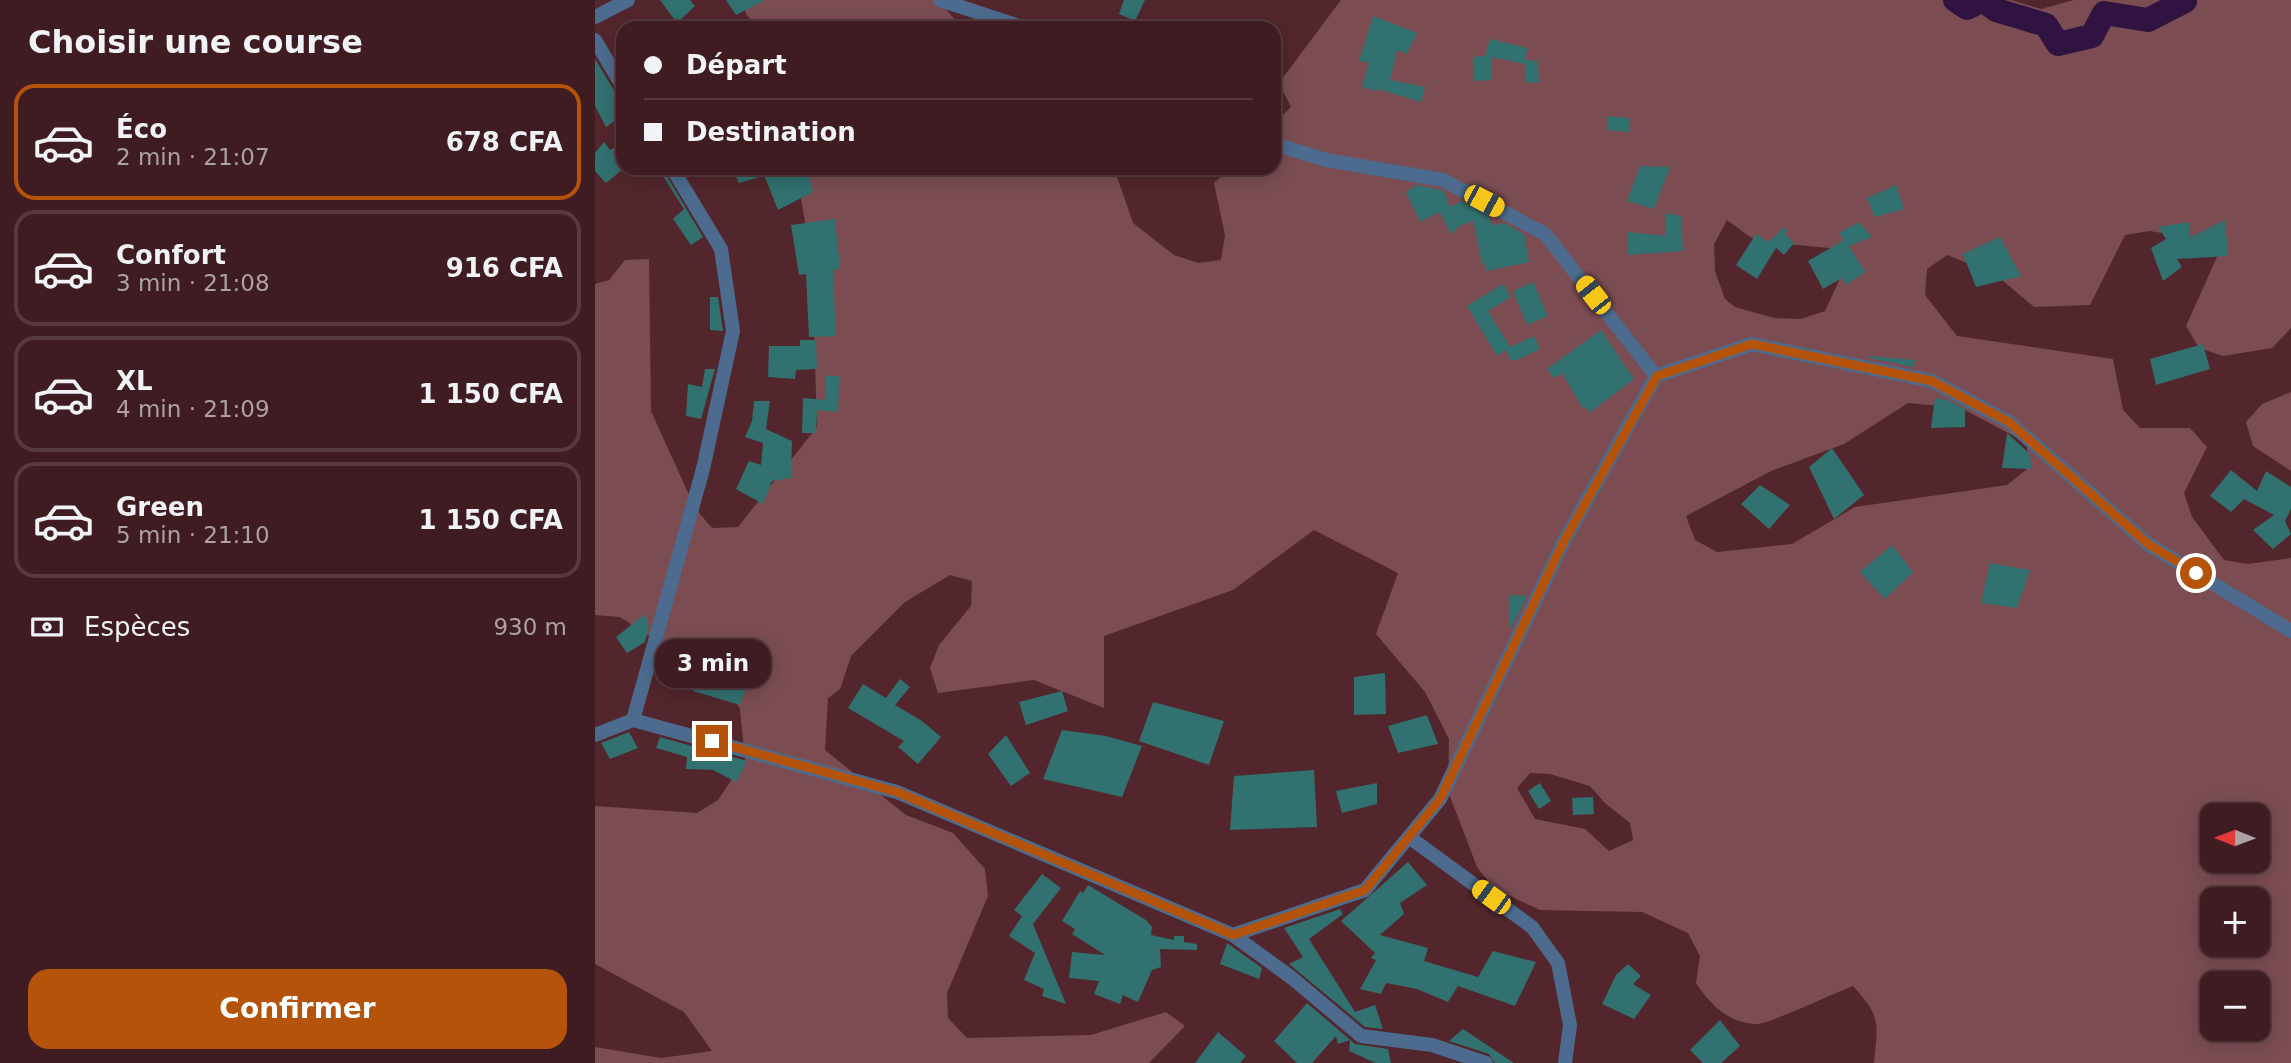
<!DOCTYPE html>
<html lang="fr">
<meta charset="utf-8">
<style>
:root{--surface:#3e1c21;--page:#49292e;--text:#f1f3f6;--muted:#ada1a5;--line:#573a3f;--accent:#b45309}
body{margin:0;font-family:"DejaVu Sans",sans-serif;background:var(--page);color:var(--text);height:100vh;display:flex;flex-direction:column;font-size:26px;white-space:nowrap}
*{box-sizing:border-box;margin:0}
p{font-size:23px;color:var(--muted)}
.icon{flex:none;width:38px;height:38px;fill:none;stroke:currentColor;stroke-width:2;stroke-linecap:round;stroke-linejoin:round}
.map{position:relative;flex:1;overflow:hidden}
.side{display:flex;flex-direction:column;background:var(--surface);width:595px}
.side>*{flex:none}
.guide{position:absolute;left:21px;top:21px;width:665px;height:154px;border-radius:21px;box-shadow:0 4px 18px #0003,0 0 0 2px var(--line);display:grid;align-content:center;height:154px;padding:0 28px;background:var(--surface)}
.needle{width:46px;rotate:271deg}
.buttons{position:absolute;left:1605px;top:803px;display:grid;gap:14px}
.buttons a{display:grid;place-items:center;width:70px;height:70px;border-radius:14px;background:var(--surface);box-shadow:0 4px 18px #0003,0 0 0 2px var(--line);font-size:35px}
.end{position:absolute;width:32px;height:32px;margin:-16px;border:9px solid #b45309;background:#fff;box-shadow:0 0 0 4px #fff}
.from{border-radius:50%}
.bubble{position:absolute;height:49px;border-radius:21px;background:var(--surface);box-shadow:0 4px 18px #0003,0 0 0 2px var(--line);font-size:23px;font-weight:600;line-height:49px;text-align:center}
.car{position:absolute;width:21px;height:42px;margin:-21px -10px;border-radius:9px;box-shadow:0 0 5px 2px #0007;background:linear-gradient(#f5c518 24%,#345 0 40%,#f5c518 0 76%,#345 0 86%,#f5c518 0)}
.guide b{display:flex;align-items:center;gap:24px;height:66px;font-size:26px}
.guide b+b{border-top:2px solid var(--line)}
.guide i{width:18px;height:18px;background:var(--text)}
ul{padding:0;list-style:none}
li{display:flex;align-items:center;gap:21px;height:116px;margin:0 14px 10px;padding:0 14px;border:4px solid var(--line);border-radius:21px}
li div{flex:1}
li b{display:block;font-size:26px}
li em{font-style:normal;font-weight:600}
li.selected{border-color:var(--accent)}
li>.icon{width:63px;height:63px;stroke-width:1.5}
h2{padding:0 28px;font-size:32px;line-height:84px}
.pay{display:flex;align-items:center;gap:18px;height:77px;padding:0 28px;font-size:26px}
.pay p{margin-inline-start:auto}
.cta{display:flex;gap:14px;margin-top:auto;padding:14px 28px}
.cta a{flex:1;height:80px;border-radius:21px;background:var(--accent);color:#fff;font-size:28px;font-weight:600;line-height:80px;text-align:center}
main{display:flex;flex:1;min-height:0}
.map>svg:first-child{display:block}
.green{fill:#7b4d53;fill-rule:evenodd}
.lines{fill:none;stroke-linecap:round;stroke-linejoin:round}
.river{stroke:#311341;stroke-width:24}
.building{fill:#31716f}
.minor{stroke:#4c6b8e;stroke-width:14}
.route{stroke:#b45309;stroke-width:9}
</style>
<main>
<section class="side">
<h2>Choisir une course</h2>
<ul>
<li class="selected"><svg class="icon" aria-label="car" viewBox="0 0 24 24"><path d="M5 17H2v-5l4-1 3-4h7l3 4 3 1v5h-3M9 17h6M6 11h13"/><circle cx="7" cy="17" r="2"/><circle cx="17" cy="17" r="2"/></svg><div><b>Éco</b><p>2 min · 21:07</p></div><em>678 CFA</em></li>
<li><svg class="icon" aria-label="car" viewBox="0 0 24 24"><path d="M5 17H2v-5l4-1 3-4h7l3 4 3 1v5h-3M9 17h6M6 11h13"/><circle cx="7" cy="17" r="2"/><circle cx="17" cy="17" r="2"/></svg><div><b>Confort</b><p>3 min · 21:08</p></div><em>916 CFA</em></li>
<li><svg class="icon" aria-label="car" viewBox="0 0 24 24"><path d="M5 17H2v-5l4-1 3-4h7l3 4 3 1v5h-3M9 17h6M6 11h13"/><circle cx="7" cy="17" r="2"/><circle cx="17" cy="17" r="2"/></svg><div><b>XL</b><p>4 min · 21:09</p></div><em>1 150 CFA</em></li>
<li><svg class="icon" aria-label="car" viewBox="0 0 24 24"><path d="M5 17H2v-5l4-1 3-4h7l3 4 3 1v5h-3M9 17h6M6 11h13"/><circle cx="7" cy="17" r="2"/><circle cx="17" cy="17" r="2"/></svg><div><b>Green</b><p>5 min · 21:10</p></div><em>1 150 CFA</em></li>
</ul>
<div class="pay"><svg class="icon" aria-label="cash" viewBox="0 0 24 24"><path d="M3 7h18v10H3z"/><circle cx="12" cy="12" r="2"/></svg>Espèces<p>930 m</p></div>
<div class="cta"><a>Confirmer</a></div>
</section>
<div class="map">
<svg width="1696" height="1063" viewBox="0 0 1696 1063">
<rect width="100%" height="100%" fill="#52262c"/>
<path class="green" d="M148,0H343L367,28H162L151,14Z
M746,0H1416L1446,9L1479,0H1696V328L1677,348L1628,356L1604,348L1591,326L1622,257L1603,239L1555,231L1530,235L1495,305L1439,307L1400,274L1352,255L1332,269L1330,295L1362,336L1518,359L1528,410L1545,428H1595L1612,447L1589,493L1597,517L1629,560L1653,564L1696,558V1063H1279C1283,1022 1286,1017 1258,986C1242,992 1172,1025 1161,1024C1133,1023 1115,1004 1101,983L1105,956L1093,933L1047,912L945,910L898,888L882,867L853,791L854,739L830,692L781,634L803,573L719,530L638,590L509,636V708L439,680L343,693L335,668L344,645L376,606L377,581L355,575L310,602L256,656L245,689L233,698L230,750L311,815L358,833L390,869L393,896L352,993L353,1018L372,1038L496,1035L571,1012L590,1026L554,1063H0V1047L66,1058L117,1051L89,1012L0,964V806L102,813L123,800L150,760L145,709L132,687L25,617L0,615V284L14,280L30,260L54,259L56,411L100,508L117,528L143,527L222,427L217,265L201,168H519L538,223L579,255L603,263L626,260L630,235L619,183L635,168H679V124L696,107L684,83ZM1132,220L1155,237L1169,242L1245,249L1248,272L1230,311L1206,319L1179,318L1140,307L1130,299L1120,271L1119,244ZM1313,403L1366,408L1432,443V469L1412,485L1260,507L1197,544L1122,552L1100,540L1091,516L1176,471L1249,444ZM935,773L955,774L995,786L1010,803L1035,823L1038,840L1014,851L990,829L940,819L922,788ZM1617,816H1662V861H1617ZM1617,900H1662V945H1617ZM1617,984H1662V1029H1617Z
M1696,392V471L1658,446L1651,422L1667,404Z"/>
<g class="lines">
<path class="river" d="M1360,0L1372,8L1388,0
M1388,0L1401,10L1451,25L1463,44L1497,36L1509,13L1553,20L1590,1"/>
</g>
<path class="building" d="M65,0H95L100,6L82,23Z
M131,0H170L141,15Z
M529,0H550L540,21L524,14Z
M778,16L822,33L812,54L802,50L795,80L830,87L826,102L783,89L782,91L767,87L774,63L764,61Z
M895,39L932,48L930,64L896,57L897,80L879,81L878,57L890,56Z
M0,59L20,92L28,97V115L11,127L0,106Z
M930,60L943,61L944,83L931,82Z
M1012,116L1035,118L1034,132L1012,130Z
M9,142L15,150L28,142V169L11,183L0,171V153Z
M1045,166L1075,167L1059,209L1032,201Z
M63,168H67L108,237L96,245L78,219L89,209Z
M137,168H212L218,192L183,210L170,177L175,174L144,183Z
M822,185L849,191L855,207L867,201L893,215L897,225L909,223L929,234L934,262L891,271L890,263L887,264L878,220L870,225L868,223L856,234L845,212L825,222L811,192Z
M1301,185L1309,209L1280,217L1272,198Z
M1071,213L1086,216L1088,251L1032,255V232L1071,236Z
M240,219L245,269L238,270L241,336L214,337L211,274L204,275L196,225Z
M1630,220L1633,256L1582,259L1587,267L1568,281L1556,248L1571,239L1563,227L1595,222L1594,238Z
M1264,222L1277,237L1254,246L1270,272L1251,285L1247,278L1228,289L1213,261L1249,240L1244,233Z
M1189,227L1192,230L1190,234L1199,243L1189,255L1181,248L1162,279L1141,265L1161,234L1174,242Z
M1405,237L1426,276L1381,287L1368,254Z
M938,282L953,316L932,325L918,291Z
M908,284L916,297L893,311L915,347L939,336L945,349L922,360H915L911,350L902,356L872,306Z
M115,297H123L128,331L115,330Z
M1006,330L1039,379L994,413L991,407L988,409L967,373L959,378L952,369Z
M205,340H221L222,369L201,370L200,379L173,377L174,346H205Z
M1608,344L1615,369L1561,385L1555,359Z
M1275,356L1320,360L1318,367L1274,358Z
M110,369H120L106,419L91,416L93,384L107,387Z
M231,376H244L243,412L222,410L221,433H207L208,398L231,400Z
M1340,398L1353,400L1370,409V427L1336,428Z
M159,401H175L171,429L197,441L196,478L177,481L168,504L141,489L154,461L166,465L168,443L150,437L157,421Z
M1412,433L1435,454L1436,469L1407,468Z
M1237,448L1269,495L1239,519L1214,467Z
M1636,470L1662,491L1671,471L1696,487V509L1690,521L1696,534L1678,549L1658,530L1679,515L1649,499L1636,512L1615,496Z
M1165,485L1195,505L1174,529L1146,504Z
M1297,545L1318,572L1290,599L1265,572Z
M1395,563L1435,570L1422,608L1386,603Z
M914,595L932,596L916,628H914Z
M50,614L54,627L50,642L32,653L21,637Z
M106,666L155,677L145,705L98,691Z
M790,673L791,714L759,715V677Z
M305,679L315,687L300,705L327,721L346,737L323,764L303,747L309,741L253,708L268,684L291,698Z
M467,691L473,711L431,725L424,702Z
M558,702L629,721L614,765L544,741Z
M832,715L843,744L803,753L793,726Z
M467,730L511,736L547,746L527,797L448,779Z
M34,732L43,748L15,759L6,743Z
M411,735L435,773L416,786L393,754Z
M65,737L100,747L96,757L122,756L124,753L152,761L141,782L118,770L91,769L92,757L61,748Z
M719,770L722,827L635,830L639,776Z
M782,783V804L747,813L741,791Z
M945,783L956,801L944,809L933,791Z
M998,797L999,814L978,815L977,798Z
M813,862L832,885L805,903L809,914L785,935L833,948L829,961L883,977L898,951L941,962L920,1006L863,986L853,1002L822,989L791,983L786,994L765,989L781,960L776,958L780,953L746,921Z
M447,874L466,888L438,924L471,1004L447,996L449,989L429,980L440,953L414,936L427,916L419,910Z
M493,885L551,920L557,927L556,935L579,940V936H589V942L602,944V950L565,949L566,967L557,970L543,1002L528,995L525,1004L499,994L504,981L474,978L477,952L510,955L477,934L480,929L467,921L485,891L488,893Z
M745,909L748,914L714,939L760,1012L780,1005L788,1029L770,1027L694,964L708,957L689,928Z
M632,943L667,968L664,979L625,964Z
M1033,964L1046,976L1038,984L1056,995L1039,1019L1007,1004L1021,975Z
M712,1003L760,1044L793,1049L796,1063H781L754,1051L755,1040L743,1044L741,1036L717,1063H702L679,1041Z
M1125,1020L1145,1046L1126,1063H1108L1095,1050Z
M868,1029L919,1063H900L894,1054L854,1041Z
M623,1032L651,1056L645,1063H600Z"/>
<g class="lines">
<path class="minor" d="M345,0L430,28
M0,17L33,0
M0,40L28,87
M679,144L731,160L848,180L950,234L1061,376
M38,720L108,469L138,331L126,249L77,168
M0,735L38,720L302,792L638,935L697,978L766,1036L837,1045L891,1063
M814,837L937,927L963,963L975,1025L970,1063
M638,935L770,890L845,799L968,543L1061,376L1157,344L1337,381L1414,422L1553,544L1696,631"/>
</g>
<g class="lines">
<path class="route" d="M117,741L302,792L638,935L770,890L845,799L968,543L1062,376L1157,344L1337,381L1414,422L1553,544L1601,573"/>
</g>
</svg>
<div class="buttons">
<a><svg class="needle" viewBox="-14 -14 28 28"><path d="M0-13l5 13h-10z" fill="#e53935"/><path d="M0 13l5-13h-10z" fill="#ada1a5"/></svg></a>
<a>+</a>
<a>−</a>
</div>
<i class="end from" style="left:1601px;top:573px"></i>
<i class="end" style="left:117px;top:741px"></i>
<div class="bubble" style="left:60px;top:639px;width:116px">3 min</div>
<i class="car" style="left:889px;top:201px;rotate:118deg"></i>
<i class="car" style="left:998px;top:295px;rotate:322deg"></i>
<i class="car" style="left:896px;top:897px;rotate:306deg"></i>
<div class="guide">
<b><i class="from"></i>Départ</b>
<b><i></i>Destination</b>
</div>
</div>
</main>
